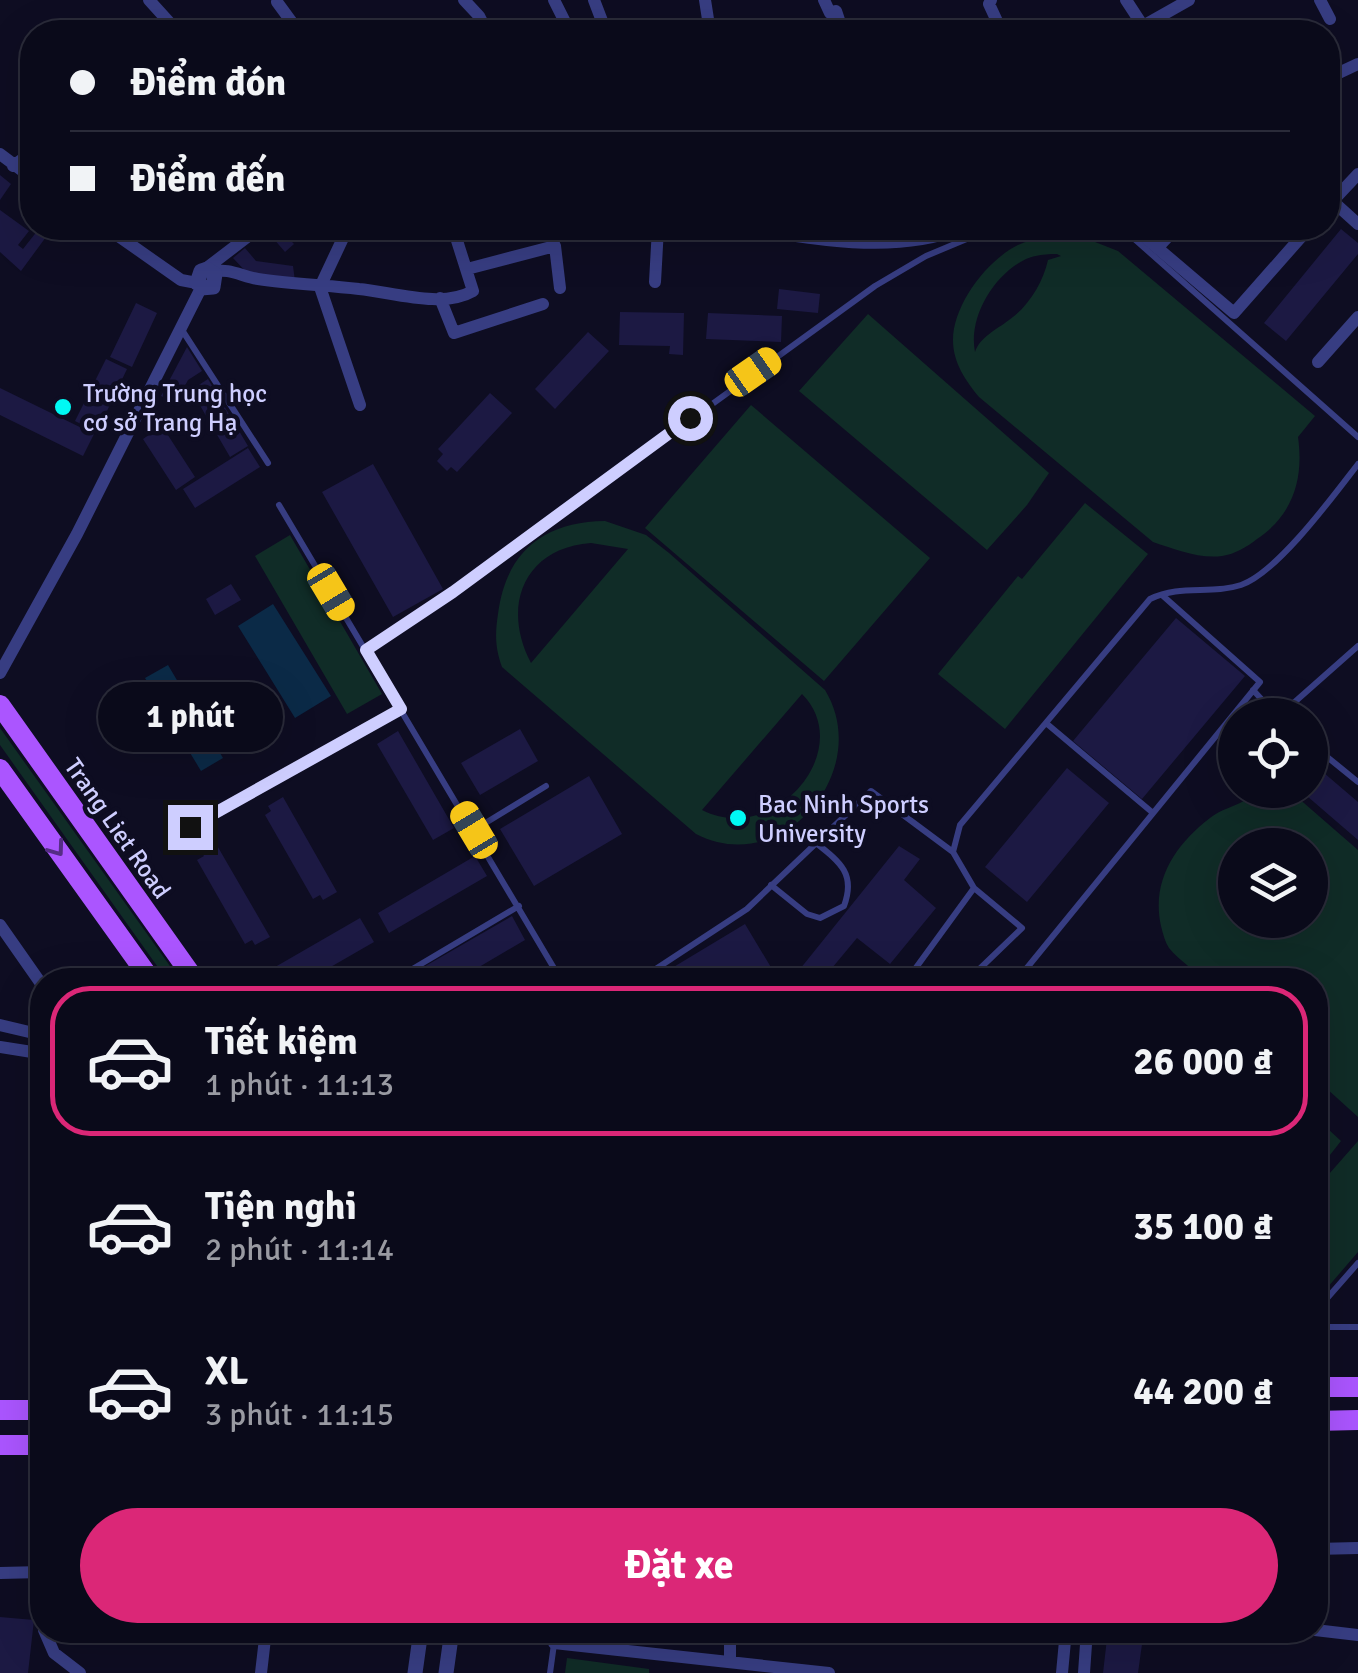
<!DOCTYPE html>
<html lang="vi">
<meta charset="utf-8">
<style>
:root{--surface:#0a0a1a;--page:#131323;--text:#f1f3f6;--muted:#999aa2;--line:#2a2b39;--accent:#db2777}
body{margin:0;font-family:Signika,sans-serif;background:var(--page);color:var(--text);height:100vh;display:flex;flex-direction:column;font-size:38px;white-space:nowrap}
*{box-sizing:border-box;margin:0}
p{font-size:32px;color:var(--muted)}
.icon{flex:none;width:55px;height:55px;fill:none;stroke:currentColor;stroke-width:2;stroke-linecap:round;stroke-linejoin:round}
.map{position:relative;flex:1;overflow:hidden}
.panel{position:absolute;left:30px;top:968px;width:1298px;height:675px;display:flex;flex-direction:column;background:var(--surface);border-radius:40px;box-shadow:0 10px 40px #0002,0 0 0 2px var(--line)}
.panel>*{flex:none}
.guide{position:absolute;left:20px;top:20px;width:1320px;height:220px;border-radius:40px;box-shadow:0 10px 40px #0002,0 0 0 2px var(--line);display:grid;align-content:center;height:220px;padding:0 50px;background:var(--surface)}
.tools{position:absolute;left:1218px;top:698px;display:grid;gap:20px}
.tools a{display:grid;place-items:center;width:110px;height:110px;border-radius:50%;background:var(--surface);box-shadow:0 10px 40px #0002,0 0 0 2px var(--line);font-size:50px}
.end{position:absolute;width:45px;height:45px;margin:-22px;border:12px solid #ceceff;background:#111;box-shadow:0 0 0 5px #111}
.from{border-radius:50%}
.bubble{position:absolute;height:70px;border-radius:35px;background:var(--surface);box-shadow:0 10px 40px #0002,0 0 0 2px var(--line);font-size:32px;font-weight:700;line-height:70px;text-align:center}
.car{position:absolute;width:30px;height:60px;margin:-30px -15px;border-radius:12px;box-shadow:0 0 8px 2px #0007;background:linear-gradient(#f5c518 24%,#345 0 40%,#f5c518 0 76%,#345 0 86%,#f5c518 0)}
.guide b{display:flex;align-items:center;gap:35px;height:95px;font-size:38px}
.guide b+b{border-top:2px solid var(--line)}
.guide i{width:25px;height:25px;background:var(--text)}
ul{padding:18px 0 0;list-style:none}
li{display:flex;align-items:center;gap:30px;height:150px;margin:0 20px 15px;padding:0 30px;border:5px solid transparent;border-radius:40px}
li div{flex:1}
li b{display:block;font-size:38px}
li em{font-style:normal;font-weight:700}
li.active{border-color:var(--accent)}
li>.icon{width:90px;height:90px;stroke-width:1.5}
.action{display:flex;gap:20px;margin-top:auto;padding:20px 50px}
.action a{flex:1;height:115px;border-radius:60px;background:var(--accent);color:#fff;font-size:40px;font-weight:700;line-height:115px;text-align:center}
.map>svg:first-child{display:block}
.green{fill:#102c27;fill-rule:evenodd}
.water{fill:#0b2a47}
.building{fill:#1c1943}
.lines{fill:none;stroke-linecap:round;stroke-linejoin:round}
.service{stroke:#373d82;stroke-width:6}
.minor{stroke:#373d82;stroke-width:12}
.tertiary{stroke:#373d82;stroke-width:15}
.primary{stroke:#ab55ff;stroke-width:20}
.oneway{stroke:#552d85}
.route{stroke:#ceceff;stroke-width:12}
.poi-dot{fill:#00f9f4;stroke:#0e0d22;stroke-width:4}
.labels{text-anchor:middle;stroke-width:9;stroke-linejoin:round;paint-order:stroke}
.poi-label{font-size:25px;fill:#ceceff;stroke:#0e0d22;text-anchor:start}
.street-label{font-size:25px;fill:#ceceff;stroke:#0e0d22}
</style>
<div class="map">
<svg width="1358" height="1673" viewBox="0 0 1358 1673">
<rect width="100%" height="100%" fill="#0e0d22"/>
<path class="green" d="M1065,237L1090,240L1118,251L1315,416L1298,437C1304,479 1293,515 1257,539C1247,547 1235,554 1222,556C1199,559 1174,549 1153,542L979,397C966,381 953,363 953,340C953,305 987,260 1018,245C1032,238 1050,237 1065,237ZM1057,254L1061,256L1048,260C1043,283 1028,307 1009,320C996,330 980,337 975,352C968,317 994,274 1026,259C1035,255 1046,254 1057,254Z
M868,314L1049,473L1027,505L987,550L799,391Z
M751,405L930,558L824,681L645,528Z
M1085,503L1148,554L1005,729L938,674L1018,576L1022,579Z
M605,521L646,535L669,553L825,690C874,770 783,879 696,834L502,667C495,648 495,634 498,614C506,552 543,522 605,521ZM591,543L628,549L531,663C501,606 524,548 591,543ZM802,694C857,749 775,847 702,810Z
M290,535L382,694L347,714L255,556Z
M0,728L180,980H167L0,745Z
M1257,790H1289L1358,850V1117L1315,1078V980H1205C1194,970 1179,960 1169,948C1165,942 1163,934 1161,926C1151,881 1175,845 1210,818C1227,805 1242,807 1257,790ZM1235,845H1310V920H1235Z
M1315,1117L1341,1141L1315,1174Z
M1358,1141V1252L1315,1302V1190Z
M567,1658L649,1669V1673H565Z"/>
<path class="water" d="M273,604L331,696L295,718L238,626Z
M168,665L223,758L201,771L145,678Z"/>
<path class="building" d="M0,175L11,184L0,200Z
M0,210L29,231L18,245L23,249L38,230L33,228H48L43,235L46,237L21,271L0,252Z
M271,228H279L294,244L285,252L267,231Z
M1341,229L1358,243V254L1286,341L1264,323Z
M245,248L256,261L293,266L295,281L250,276L233,258Z
M779,289L820,294L818,313L777,309Z
M136,303L157,313L132,367L110,357Z
M620,312L684,313L683,355L669,354L670,346L619,345Z
M708,313L782,316L781,342L706,339Z
M588,332L609,351L555,409L535,389Z
M187,347L202,371L188,380L176,403L161,396Z
M106,359L127,369L97,432L75,421Z
M208,379L248,446L230,457L191,390Z
M0,388L94,434L83,456L0,415Z
M490,393L512,413L457,472L451,467L447,471L437,461L443,454L438,449Z
M162,426L195,477L176,490L143,439Z
M248,448L260,467L195,508L183,489Z
M373,464L443,589L393,617L322,492Z
M231,584L241,600L215,615L206,599Z
M1176,618L1245,676L1142,799L1073,741Z
M520,729L538,761L480,795L461,763Z
M398,731L454,828L433,840L377,744Z
M1310,761L1358,802V840L1300,790H1310Z
M1067,768L1109,803L1027,902L985,867Z
M589,776L622,834L534,886L500,829Z
M283,797L337,892L323,900L320,895L313,899L265,815L271,811L268,806Z
M215,842L270,937L255,945L252,940L245,944L197,860L204,856L200,850Z
M899,846L920,859L904,880L936,908L890,964L857,938L822,980H786L796,974Z
M475,856L487,876L389,933L378,913Z
M512,916L525,940L457,980H419L415,972Z
M360,918L374,942L308,980H267L263,974Z
M745,924L772,969L754,980H666L662,974Z
M0,1617L34,1620L28,1673H0Z
M1108,1630H1144L1138,1673H1103Z"/>
<g class="lines">
<path class="service" d="M1122,228L1358,437
M182,330L268,463
M279,505L561,980
M365,650L453,592L875,286L926,256L993,228
M1253,690L1276,715
M1280,715L1358,646
M1046,723L1153,813
M1310,743L1358,782
M190,827L401,709
M474,830L546,786
M771,885L807,914L820,918L844,906C856,874 840,862 816,843
M974,888L953,852L960,825L1150,599C1181,584 1210,595 1241,585C1277,573 1334,495 1358,464
M394,980L519,906
M639,980L747,909L871,791L953,852
M907,980L974,888L1022,928L968,980
M1017,980L1260,682L1162,595
M1315,1312L1358,1263
M1315,1327H1358
M550,1673L554,1644"/>
<path class="minor" d="M149,0L178,32
M464,0L479,16L487,32
M554,0L570,32
M594,0L602,21
M705,0L710,32
M824,0L830,13L836,11L843,32
M991,0L989,4L1002,32
M1126,0L1143,26L1142,30
M1320,0L1330,19
M277,2L299,32
M1143,26L1189,0
M1328,78L1358,64
M0,154L32,178
M13,166L32,152
M1328,197L1358,224
M1328,206L1358,174
M746,228C816,239 895,255 962,228
M1134,228L1234,313L1309,228
M344,236L320,287L360,405
M1158,247L1176,228
M467,269L555,246L560,288
M204,270L259,228
M213,272C228,267 243,277 258,279C291,284 325,285 359,289C392,292 442,309 473,291L453,228
M655,282L658,228
M440,298L454,333L543,304
M1318,362L1358,317
M0,673L77,534L201,288L197,283L181,280L107,228
M0,925L42,985
M0,1025L42,1035
M0,1047L32,1052L42,1049
M1315,1549L1358,1548
M39,1572L42,1613
M0,1573L42,1572
M44,1630L54,1653L80,1673
M554,1630V1643L829,1673
M730,1630V1660
M1315,1630L1358,1635
M261,1673L266,1630
M1062,1673L1066,1630
M1084,1673L1087,1630"/>
<path class="tertiary" d="M197,283L201,271L207,269L215,274L213,287L201,288
M415,1673L421,1630
M446,1673L452,1630"/>
<path class="primary" d="M0,705L195,980
M0,769L151,980
M1315,1387H1358
M0,1410H42
M1315,1421L1358,1420
M0,1445H42"/>
</g>
<defs><path id="oneway-chevron" d="M-2-3.5L2.5 0L-2 3.5" fill="none" stroke-width="1.6" stroke-linecap="round" stroke-linejoin="round" transform="scale(2.5)"/></defs>
<use class="oneway" href="#oneway-chevron" transform="translate(57 849) rotate(54)"/>
<g class="lines">
<path class="route" d="M190,827L401,709L366,650L453,592L690,418"/>
</g>
<g class="poi-dot">
<circle cx="63" cy="407" r="10"/>
<circle cx="738" cy="818" r="10"/>
</g>
<g class="labels">
<g class="poi-label">
<text x="83" y="402">Trường Trung học<tspan x="83" dy="29">cơ sở Trang Hạ</tspan></text>
<text x="758" y="813">Bac Ninh Sports<tspan x="758" dy="29">University</tspan></text>
</g>
<g class="street-label">
<text transform="translate(118 828) rotate(55)" y="9">Trang Liet Road</text>
</g>
</g>
</svg>
<div class="tools">
<a><svg class="icon" aria-label="locate" viewBox="0 0 24 24"><circle cx="12" cy="12" r="6"/><path d="M12 2v4M12 18v4M2 12h4M18 12h4"/></svg></a>
<a><svg class="icon" aria-label="layers" viewBox="0 0 24 24"><path d="M12 4l9 5-9 5-9-5zM3 14l9 5 9-5"/></svg></a>
</div>
<i class="end from" style="left:690px;top:418px"></i>
<i class="end" style="left:190px;top:827px"></i>
<div class="bubble" style="left:98px;top:682px;width:185px">1 phút</div>
<i class="car" style="left:753px;top:372px;rotate:55deg"></i>
<i class="car" style="left:331px;top:592px;rotate:149deg"></i>
<i class="car" style="left:474px;top:830px;rotate:329deg"></i>
<div class="guide">
<b><i class="from"></i>Điểm đón</b>
<b><i></i>Điểm đến</b>
</div>
<section class="panel">
<ul>
<li class="active"><svg class="icon" aria-label="car" viewBox="0 0 24 24"><path d="M5 17H2v-5l4-1 3-4h7l3 4 3 1v5h-3M9 17h6M6 11h13"/><circle cx="7" cy="17" r="2"/><circle cx="17" cy="17" r="2"/></svg><div><b>Tiết kiệm</b><p>1 phút · 11:13</p></div><em>26 000 ₫</em></li>
<li><svg class="icon" aria-label="car" viewBox="0 0 24 24"><path d="M5 17H2v-5l4-1 3-4h7l3 4 3 1v5h-3M9 17h6M6 11h13"/><circle cx="7" cy="17" r="2"/><circle cx="17" cy="17" r="2"/></svg><div><b>Tiện nghi</b><p>2 phút · 11:14</p></div><em>35 100 ₫</em></li>
<li><svg class="icon" aria-label="car" viewBox="0 0 24 24"><path d="M5 17H2v-5l4-1 3-4h7l3 4 3 1v5h-3M9 17h6M6 11h13"/><circle cx="7" cy="17" r="2"/><circle cx="17" cy="17" r="2"/></svg><div><b>XL</b><p>3 phút · 11:15</p></div><em>44 200 ₫</em></li>
</ul>
<div class="action"><a>Đặt xe</a></div>
</section>
</div>
